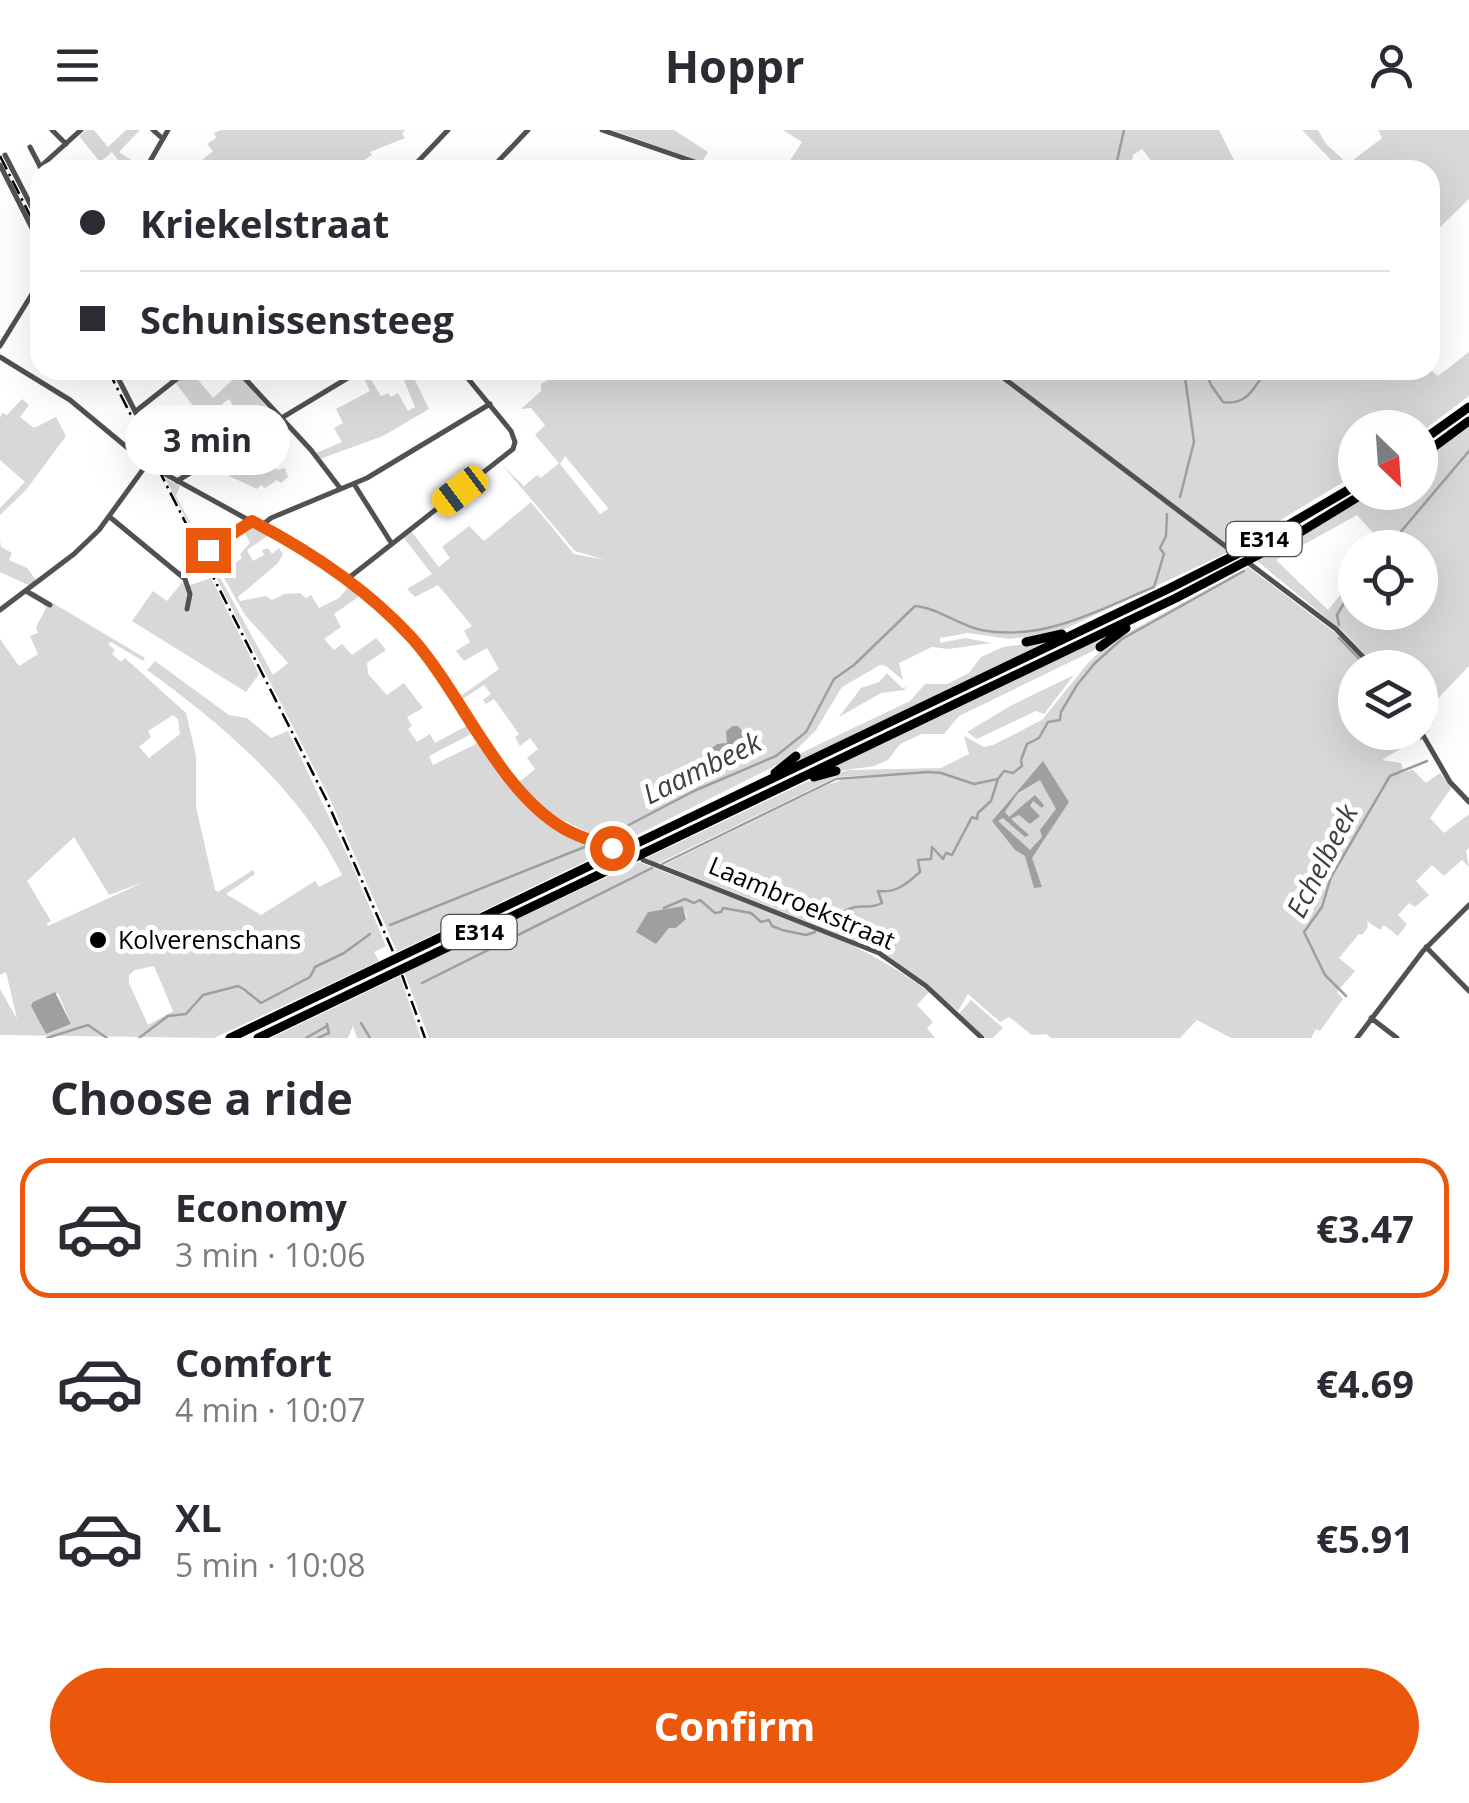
<!DOCTYPE html>
<meta charset="utf-8">
<style>
:root{--surface:#fff;--page:#f7f7f7;--text:#2b2b33;--muted:#7c7c81;--line:#e1e1e2;--accent:#ea580c}
body{margin:0;font-family:"Open Sans",sans-serif;background:var(--page);color:var(--text);height:100vh;display:flex;flex-direction:column;font-size:38px;white-space:nowrap}
*{box-sizing:border-box;margin:0}
p{font-size:32px;color:var(--muted)}
.icon{flex:none;width:55px;height:55px;fill:none;stroke:currentColor;stroke-width:2;stroke-linecap:round;stroke-linejoin:round}
.map{position:relative;height:908px;overflow:hidden}
.sheet{display:flex;flex-direction:column;background:var(--surface);flex:1}
.sheet>*{flex:none}
.top-card{position:absolute;left:30px;top:30px;width:1410px;height:220px;border-radius:30px;box-shadow:0 10px 40px #0002;display:grid;align-content:center;height:220px;padding:0 50px;background:var(--surface)}
.needle{width:65px;rotate:155deg}
.buttons{position:absolute;left:1338px;top:280px;display:grid;gap:20px}
.buttons a{display:grid;place-items:center;width:100px;height:100px;border-radius:50%;background:var(--surface);box-shadow:0 10px 40px #0002;font-size:50px}
.end{position:absolute;width:45px;height:45px;margin:-22px;border:12px solid #ea580c;background:#fff;box-shadow:0 0 0 5px #fff}
.from{border-radius:50%}
.bubble{position:absolute;height:70px;border-radius:35px;background:var(--surface);box-shadow:0 10px 40px #0002;font-size:32px;font-weight:700;line-height:70px;text-align:center}
.car{position:absolute;width:30px;height:60px;margin:-30px -15px;border-radius:12px;box-shadow:0 0 8px 2px #0007;background:linear-gradient(#f5c518 24%,#345 0 40%,#f5c518 0 76%,#345 0 86%,#f5c518 0)}
.top-card b{display:flex;align-items:center;gap:35px;height:95px;font-size:38px}
.top-card b+b{border-top:2px solid var(--line)}
.top-card i{width:25px;height:25px;background:var(--text)}
ul{padding:0;list-style:none}
li{display:flex;align-items:center;gap:30px;height:140px;margin:0 20px 15px;padding:0 30px;border:5px solid transparent;border-radius:30px}
li div{flex:1}
li b{display:block;font-size:38px}
li em{font-style:normal;font-weight:700}
li.on{border-color:var(--accent)}
li>.icon{width:90px;height:90px;stroke-width:1.5}
h2{padding:0 50px;font-size:45px;line-height:120px}
.button{display:flex;gap:20px;margin-top:auto;padding:20px 50px}
.button a{flex:1;height:115px;border-radius:60px;background:var(--accent);color:#fff;font-size:40px;font-weight:700;line-height:115px;text-align:center}
header{display:flex;justify-content:space-between;align-items:center;height:130px;padding:0 50px;background:var(--surface);font-size:45px;font-weight:700}
.map>svg:first-child{display:block}
.green{fill:#d8d8d8;fill-rule:evenodd}
.water{fill:#9f9f9f;fill-rule:evenodd}
.lines{fill:none;stroke-linecap:round;stroke-linejoin:round}
.stream{stroke:#9f9f9f;stroke-width:2.5}
.minor{stroke:#515151;stroke-width:5}
.highway{stroke:#000;stroke-width:9}
.rail{stroke:#000;stroke-width:2.5;stroke-dasharray:15 5 2.5 5;stroke-linecap:butt}
.route{stroke:#ea580c;stroke-width:12}
.poi-dot{fill:#000;stroke:#fff;stroke-width:4}
.labels{text-anchor:middle;stroke-width:10;stroke-linejoin:round;paint-order:stroke}
.shield{fill:#fff;stroke:#4c4c4c;stroke-width:2.5}
.shield-label{font-size:22px;font-weight:bold;fill:#000}
.street-label{font-size:25px;fill:#000;stroke:#fff}
.poi-label{font-size:25px;fill:#000;stroke:#fff;text-anchor:start}
.water-label{font-size:28px;font-style:italic;fill:#404040;stroke:#fff}
</style>
<header><svg class="icon" aria-label="menu" viewBox="0 0 24 24"><path d="M4 6h16M4 12h16M4 18h16"/></svg>Hoppr<svg class="icon" aria-label="person" viewBox="0 0 24 24"><circle cx="12" cy="8" r="4"/><path d="M4 21q1-7 8-7t8 7"/></svg></header>
<div class="map">
<svg width="1469" height="908" viewBox="0 0 1469 908">
<rect width="100%" height="100%" fill="#fff"/>
<path class="green" d="M86,0H94L108,17L126,0H140L119,22L142,37L140,40H126L112,22L100,32L79,6Z
M221,0H405L402,4L405,8L370,22L372,25L355,36L358,40H190L213,21L207,14L216,8L214,3Z
M612,0H674L708,22L702,32Z
M783,0H1219L1239,40H1158L1142,19L1133,25L1132,32L1140,40H784L802,12Z
M1302,0H1318L1326,14L1348,34L1382,8L1378,0H1469V69L1430,107V40H1341Z
M1469,222V266L1420,303V298H1355V345L1226,423L1059,502L1010,509L968,503L940,508V513L965,508L992,513L948,519L932,517L899,533L903,550L886,536L880,535L842,557L816,600L785,631L615,716L545,681L518,653L535,639L527,628L538,619L530,608L520,616L515,607L519,604L494,569L486,574L483,570L491,564L484,555L461,570L459,567L499,539L487,518L464,531L456,521L470,512L464,501L472,496L438,455L415,467L407,459L432,444L403,407L411,401L439,437L450,428L442,417L469,396L484,411L531,372L574,424L605,430L575,421L502,335L524,356L537,345L541,348L559,333L535,305L545,295L531,278L521,279L541,261V254L564,240L1430,239L1438,246ZM565,326L608,378V379L600,384L560,334Z
M190,240L213,268L239,244L275,287L260,296L249,278L238,284L229,269L222,274L227,283L218,288L220,292L207,299L209,303L202,307L196,298L183,305L186,312L174,317L168,304L179,299L174,291L193,276L175,252Z
M365,240L381,266L388,263L391,267L398,263L408,281L415,277L402,245L412,240H429L414,248L429,279L383,306L320,329L316,323L342,312L334,298L343,293L336,279L370,261L361,242Z
M22,269L29,275L20,287L34,298L56,287L66,306L26,360L0,385V378L25,352L0,330V288L2,283L7,285Z
M1469,297V536L1426,581L1434,592L1427,598L1429,601L1382,630L1401,633L1403,639L1398,644L1413,640L1426,653L1440,643L1452,657L1430,688L1444,703L1469,684V718L1466,721L1469,737L1462,730L1444,746L1432,735L1416,751L1429,765L1415,777L1409,773L1398,785L1407,794L1398,806L1384,795L1380,800L1367,791L1368,797L1362,805L1359,804L1339,828L1355,841L1337,862L1343,869L1320,901L1316,899L1311,908H1231L1197,890L1180,908H1051L1046,904L1032,905L1009,887L1000,892L968,864L958,881L882,821L664,735L827,655L842,650L927,642L836,647L657,734L646,728L815,648L850,640L941,638L969,624L964,606L984,617L993,615L1042,590L1087,534L1109,513L1248,437L1346,511L1370,537L1355,538V602H1420V538L1377,537L1345,503L1257,431L1374,363L1420,362V331ZM1357,385L1381,412L1377,417L1420,418V482H1355V447L1328,480L1276,430Z
M237,315L242,326L249,327L257,342L274,333L277,340L285,338L288,347L281,353L277,350L265,358L261,355L257,359L229,346L237,341L225,322Z
M165,348L180,356L176,366L273,545L288,533L245,485L221,443L242,428L240,424L250,413L244,401L253,397L270,404L247,420L253,431L264,425L262,420L268,418L272,424L279,418L283,424L278,433L238,467L240,471L266,466L272,470L284,464L300,463L306,468L311,465L319,478L339,468L349,456L361,465L334,484L341,497L324,509L334,520L342,514L352,525L376,508L386,520L367,533L368,544L387,565L404,553L423,578L407,587L412,596L408,599L417,612L430,604L435,613L470,594L475,602L429,626L433,635L482,611C522,672 541,693 609,720L397,822L329,667Z
M0,410L1,417L12,423L9,430L27,438L36,450L28,455L0,442Z
M211,448L259,544L246,562L132,491L153,461L167,471L184,450L190,455Z
M31,460L145,528L143,531L111,512L108,514L115,520L112,524L121,532L125,528L186,583L196,626V677L215,760L218,762L253,740L255,744L226,764L261,785L315,751L319,757L342,745C300,660 223,595 147,540L155,531L229,585L247,588L271,608L288,601L352,735L386,816L374,822L379,831L214,908L0,905V859L17,889L6,842L0,845V509L19,536L38,524L30,506L38,503L36,497L46,478ZM173,585L178,589L180,604L149,628L139,617L151,607L148,601ZM74,707L109,765L144,752L48,796L47,793L51,791L27,751ZM154,836L173,881L148,895L129,853V845L135,840ZM58,863L71,894L46,904L32,876Z
M1114,503L1093,521L959,586L944,604H922L900,614L888,630L874,636L819,644Z
M1048,511L790,635V634L803,622L910,571L925,554H947L969,543L981,527L1003,517Z
M887,543L902,558L906,557L904,560L881,563L839,587L861,558L879,552Z
M1074,545L1044,584L1036,581L977,609L967,602L1012,575Z
M639,732C737,772 843,797 929,862L917,875L933,892L927,898L935,908H429L404,842ZM683,776L687,787L676,798H669L656,813L648,782Z
M400,846L421,908H357L353,896L348,908H271Z
M971,870L1003,898L993,908H986L959,884Z"/>
<path class="water" d="M733,596H738L750,610L745,616H731L728,626L718,632L708,621L717,614L727,613L726,601Z
M1043,631L1069,672L1032,728L1042,757L1034,758L1025,726L1015,720L992,691ZM1040,650L1056,679L1040,700L1042,707L1030,720L998,691L1003,688L1025,707L1029,705L1011,689L1019,685L1030,694L1040,686L1030,676L1033,671L1042,678L1044,675L1035,665L1009,687L1005,682L1018,663Z
M683,776L686,789L676,798H669L656,814L636,802L648,782Z
M55,862L71,894L46,904L31,876L33,872Z"/>
<g class="lines">
<path class="stream" d="M1115,40L1124,0
M1205,240L1211,255L1223,272C1247,276 1255,257 1266,240
M1180,367L1194,312L1184,240
M1387,418L1469,321
M1339,495L1337,485L1355,454
M1339,508L1368,538
M1417,602L1421,609
M600,710L694,661L776,626L806,602L834,549L854,535L915,476C938,478 958,495 981,500C1043,512 1098,480 1154,457L1164,424L1160,418L1166,406L1167,384
M662,734L836,649L928,642L941,643L974,654L998,649L1004,641L1013,643L1022,636L1021,630L1027,614L1039,608L1048,592L1060,590L1061,582L1077,555L1095,533L1122,509L1244,441
M664,778L685,769L694,773L700,770L715,783L721,782L723,778L751,783L761,792L769,790L772,796L780,799
M821,793C832,789 845,779 855,777C866,775 871,779 882,773L878,761C896,763 905,755 920,742L918,730L931,729L932,717L943,729L946,723L952,725L972,687L977,689L978,683L991,671L998,649
M390,795L592,714
M782,800L806,805L815,802
M422,853L652,738
M246,861L261,873L310,847L315,837L344,823L370,804
M1346,866L1325,845L1304,802L1322,777L1331,747L1390,646L1427,631
M361,893L370,908
M47,908L88,895L107,908
M139,908L168,886L186,884L203,865L238,856L245,860
M306,908L327,896
M318,908L329,903L327,894"/>
<path class="minor" d="M52,0L66,14
M153,0L163,9
M602,0L718,40
M30,17L42,40
M5,25L40,93
M0,35L40,114
M40,37L81,0
M145,40L168,0
M410,40L448,0
M490,40L528,0
M0,216L40,151
M0,227L70,270L147,334L294,415L377,474L436,538L521,662L565,699L613,719
M114,240L167,344
M237,240L311,320L340,358
M993,240L1237,425
M136,281L188,240
M177,351L361,240
M354,354L392,414
M111,388L185,449L190,464L187,479
M261,396L271,388L367,348L490,274
M1246,431L1336,499L1374,538
M180,445L200,429
M221,445L208,426V420L253,391
M346,450L513,319L515,312L511,301L461,240
M26,461L50,475
M0,480L74,424L99,400L147,334
M1420,600L1450,652L1469,672
M643,730L879,823L926,856L982,908
M1426,817L1469,861
M1371,888L1397,908
M1357,908L1423,821L1469,775"/>
<path class="highway" d="M1420,312L1469,277
M1420,327L1469,291
M1026,512L1062,504
M1100,517L1126,498
M775,643L796,626
M814,647L836,641
M230,908L1170,458L1249,418L1355,356
M258,908L1176,468L1294,406L1366,362"/>
<path class="rail" d="M0,26L40,105
M108,240L326,669L394,824
M402,845L425,908"/>
</g>
<g class="lines">
<path class="route" d="M208,420L252,391C310,421 368,460 412,508C462,564 499,661 563,698C578,707 596,712 612,718"/>
</g>
<circle class="poi-dot" cx="98" cy="810" r="10"/>
<g class="labels">
<g class="shield">
<rect x="1226.5" y="392" width="75" height="34" rx="8"/>
<rect x="441.5" y="785" width="75" height="34" rx="8"/>
</g>
<g class="shield-label">
<text x="1264" y="417">E314</text>
<text x="479" y="810">E314</text>
</g>
<g class="street-label">
<text transform="translate(802 773) rotate(23)" y="9">Laambroekstraat</text>
</g>
<g class="poi-label">
<text x="118" y="819">Kolverenschans</text>
</g>
<g class="water-label">
<text transform="translate(702 638) rotate(-26)" y="10">Laambeek</text>
<text transform="translate(1322 731) rotate(-63)" y="10">Echelbeek</text>
</g>
</g>
</svg>
<div class="buttons">
<a><svg class="needle" viewBox="-14 -14 28 28"><path d="M0-13l5 13h-10z" fill="#e53935"/><path d="M0 13l5-13h-10z" fill="#7c7c81"/></svg></a>
<a><svg class="icon" aria-label="locate" viewBox="0 0 24 24"><circle cx="12" cy="12" r="6"/><path d="M12 2v4M12 18v4M2 12h4M18 12h4"/></svg></a>
<a><svg class="icon" aria-label="layers" viewBox="0 0 24 24"><path d="M12 4l9 5-9 5-9-5zM3 14l9 5 9-5"/></svg></a>
</div>
<i class="end from" style="left:612px;top:718px"></i>
<i class="end" style="left:208px;top:420px"></i>
<div class="bubble" style="left:125px;top:275px;width:165px">3 min</div>
<i class="car" style="left:460px;top:361px;rotate:233deg"></i>
<div class="top-card">
<b><i class="from"></i>Kriekelstraat</b>
<b><i></i>Schunissensteeg</b>
</div>
</div>
<section class="sheet">
<h2>Choose a ride</h2>
<ul>
<li class="on"><svg class="icon" aria-label="car" viewBox="0 0 24 24"><path d="M5 17H2v-5l4-1 3-4h7l3 4 3 1v5h-3M9 17h6M6 11h13"/><circle cx="7" cy="17" r="2"/><circle cx="17" cy="17" r="2"/></svg><div><b>Economy</b><p>3 min · 10:06</p></div><em>€3.47</em></li>
<li><svg class="icon" aria-label="car" viewBox="0 0 24 24"><path d="M5 17H2v-5l4-1 3-4h7l3 4 3 1v5h-3M9 17h6M6 11h13"/><circle cx="7" cy="17" r="2"/><circle cx="17" cy="17" r="2"/></svg><div><b>Comfort</b><p>4 min · 10:07</p></div><em>€4.69</em></li>
<li><svg class="icon" aria-label="car" viewBox="0 0 24 24"><path d="M5 17H2v-5l4-1 3-4h7l3 4 3 1v5h-3M9 17h6M6 11h13"/><circle cx="7" cy="17" r="2"/><circle cx="17" cy="17" r="2"/></svg><div><b>XL</b><p>5 min · 10:08</p></div><em>€5.91</em></li>
</ul>
<div class="button"><a>Confirm</a></div>
</section>
